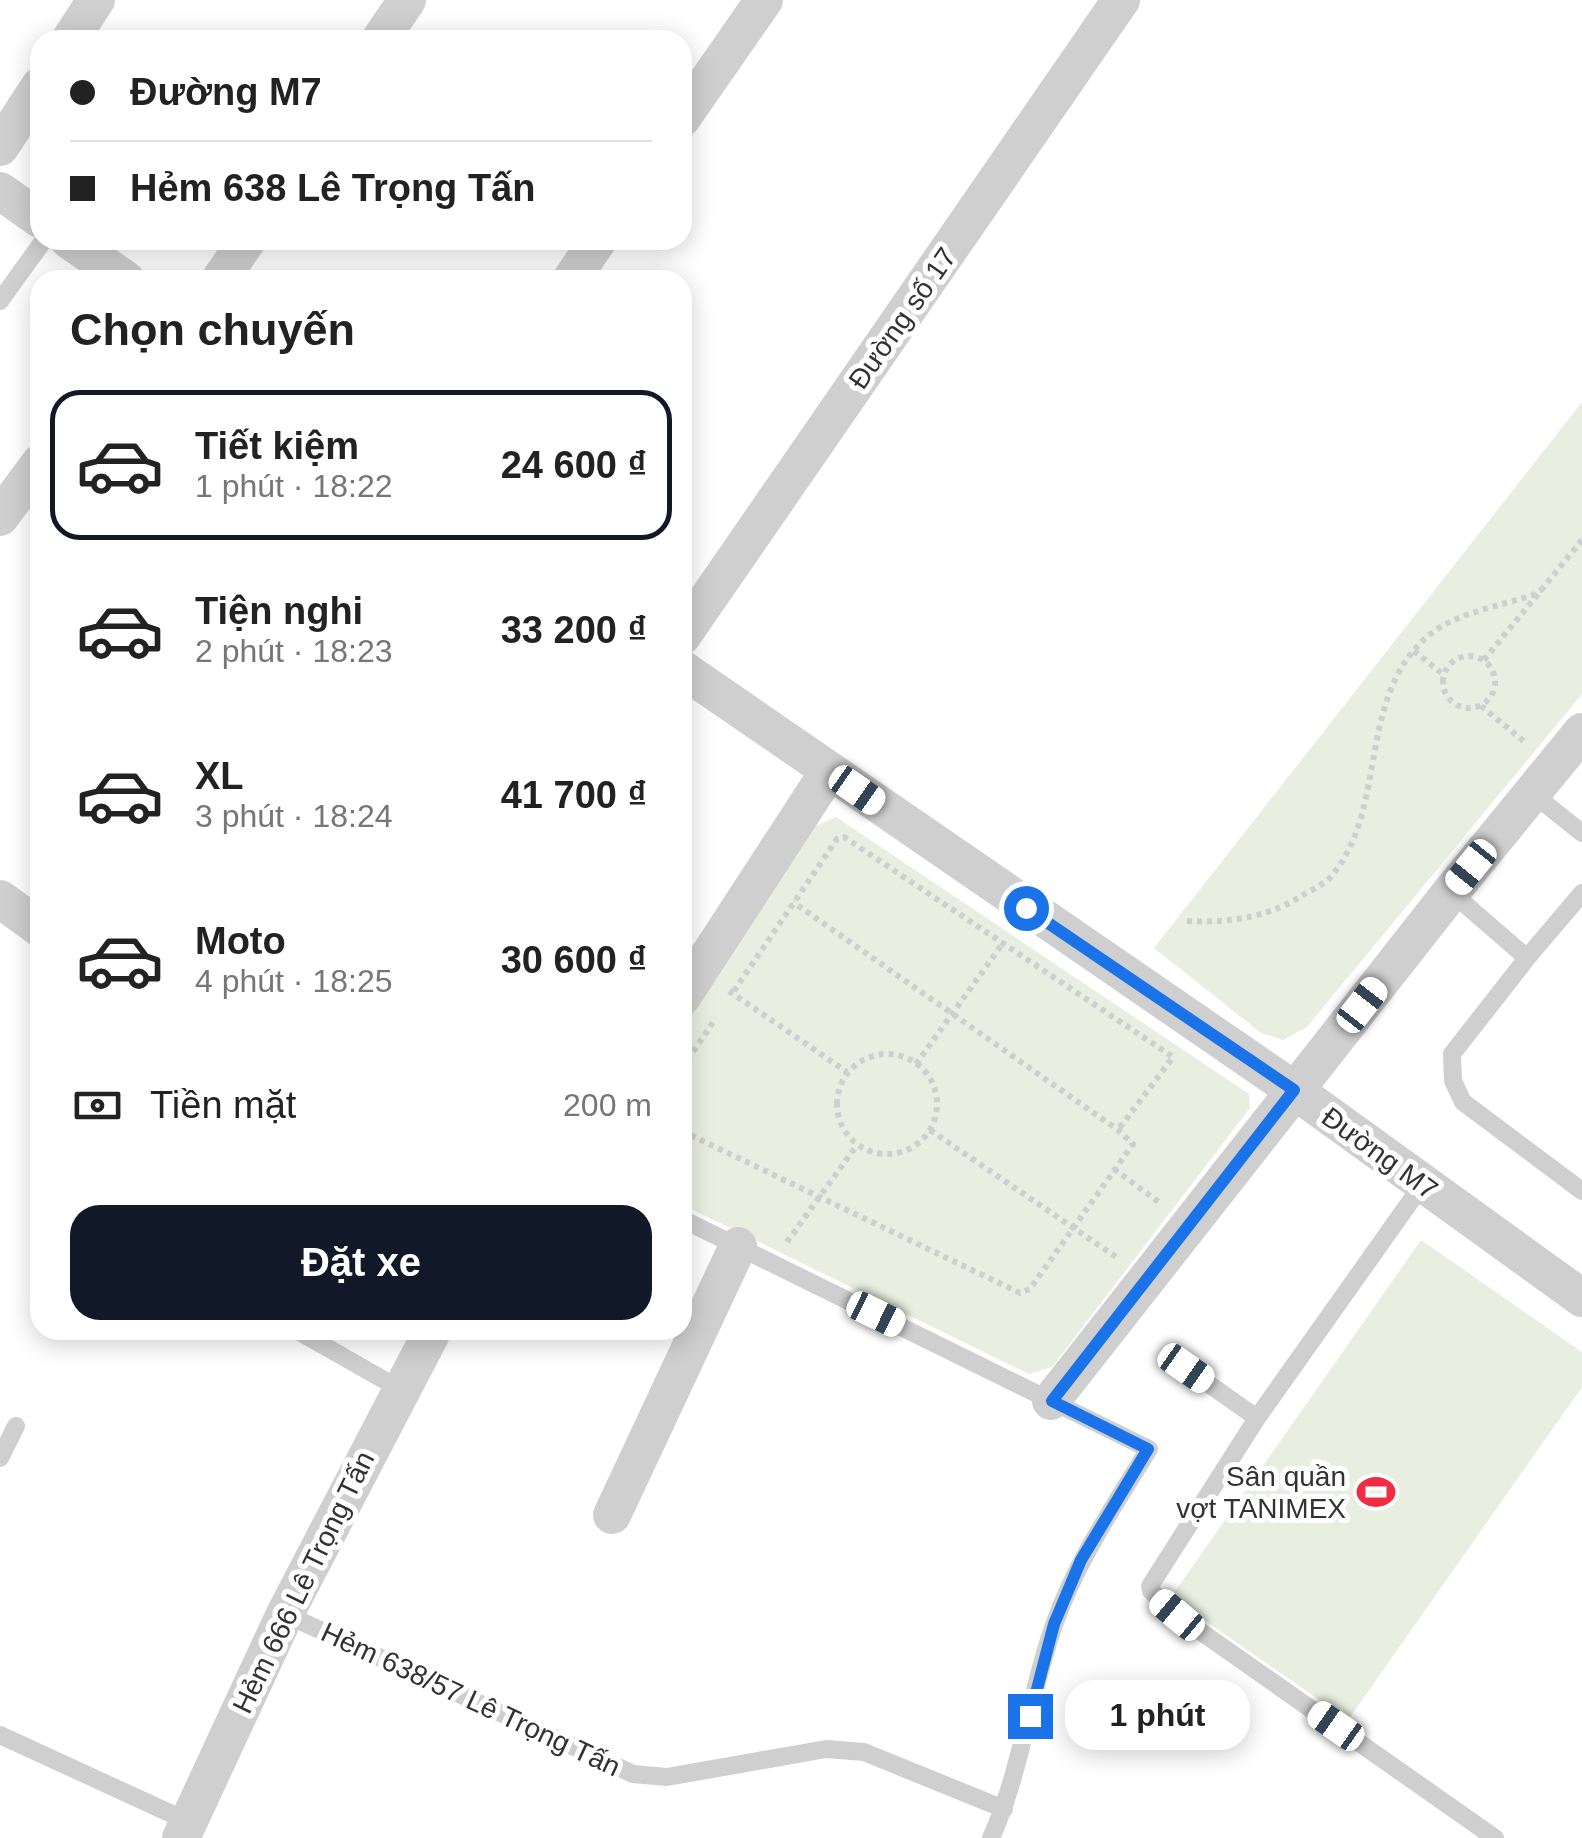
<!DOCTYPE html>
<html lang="vi">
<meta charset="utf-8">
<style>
:root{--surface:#fff;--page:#f2f2f2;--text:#222;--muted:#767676;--line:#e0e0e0;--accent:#111827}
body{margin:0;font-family:Arial,sans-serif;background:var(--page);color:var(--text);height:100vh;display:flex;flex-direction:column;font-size:38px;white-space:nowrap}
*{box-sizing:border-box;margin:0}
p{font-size:32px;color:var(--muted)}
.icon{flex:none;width:55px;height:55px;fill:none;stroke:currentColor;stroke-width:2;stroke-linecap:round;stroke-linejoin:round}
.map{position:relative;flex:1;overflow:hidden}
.details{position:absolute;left:30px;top:270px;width:662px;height:1070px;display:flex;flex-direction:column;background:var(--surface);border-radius:30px;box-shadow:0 5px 25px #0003}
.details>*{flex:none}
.banner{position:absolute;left:30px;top:30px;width:662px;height:220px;border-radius:30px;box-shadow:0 5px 25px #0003;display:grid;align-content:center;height:220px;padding:0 40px;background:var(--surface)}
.end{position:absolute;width:45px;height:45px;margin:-22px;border:12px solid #1a73e8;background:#fff;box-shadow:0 0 0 5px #fff}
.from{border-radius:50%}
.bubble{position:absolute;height:70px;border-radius:30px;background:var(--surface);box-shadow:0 5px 25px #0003;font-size:32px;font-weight:600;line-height:70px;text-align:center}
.car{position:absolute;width:30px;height:60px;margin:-30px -15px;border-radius:12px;box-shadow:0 0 8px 2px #0007;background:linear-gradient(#fff 24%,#345 0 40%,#fff 0 76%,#345 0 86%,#fff 0)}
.banner b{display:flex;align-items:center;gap:35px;height:95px;font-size:38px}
.banner b+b{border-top:2px solid var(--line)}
.banner i{width:25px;height:25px;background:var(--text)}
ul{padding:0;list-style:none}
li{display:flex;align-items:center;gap:30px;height:150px;margin:0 20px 15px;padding:0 20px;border:5px solid transparent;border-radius:30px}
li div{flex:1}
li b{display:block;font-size:38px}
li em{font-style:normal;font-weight:600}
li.selected{border-color:var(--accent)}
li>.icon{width:90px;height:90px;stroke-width:1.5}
h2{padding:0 40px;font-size:45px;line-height:120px}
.pay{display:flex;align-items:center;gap:25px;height:110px;padding:0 40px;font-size:38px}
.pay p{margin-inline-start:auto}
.primary-button{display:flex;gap:20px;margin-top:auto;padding:20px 40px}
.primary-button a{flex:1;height:115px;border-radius:30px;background:var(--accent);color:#fff;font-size:40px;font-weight:600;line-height:115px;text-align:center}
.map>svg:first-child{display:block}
.park{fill:#e9efe0}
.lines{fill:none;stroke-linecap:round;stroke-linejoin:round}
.path{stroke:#cfcfcf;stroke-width:6;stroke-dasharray:5 5;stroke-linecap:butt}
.lane{stroke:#cfcfcf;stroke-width:18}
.street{stroke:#cfcfcf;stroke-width:38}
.route{stroke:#1a73e8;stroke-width:12}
.labels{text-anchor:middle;stroke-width:10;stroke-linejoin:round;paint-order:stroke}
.street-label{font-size:28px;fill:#323232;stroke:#fff}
.poi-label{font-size:28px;fill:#323232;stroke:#fff;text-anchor:end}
</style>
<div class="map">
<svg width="1582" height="1838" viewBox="0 0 1582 1838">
<rect width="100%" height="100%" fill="#fff"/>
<path class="park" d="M1582,402V694L1307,1027L1283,1040L1261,1033L1154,948Z
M836,817L1249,1094L1250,1108L1052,1367L1029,1374L683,1205V1011L813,827Z
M1421,1240L1582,1352V1387L1348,1720L1171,1597Z"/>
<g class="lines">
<path class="path" d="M1414,651L1444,675
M1443 682a26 26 0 1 1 52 0a26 26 0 1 1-52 0Z
M1484,660L1582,540
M1481,706L1526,743
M1187,921C1227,923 1268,918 1303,895C1313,889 1327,883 1334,873C1388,804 1357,697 1428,636C1455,613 1500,606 1533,595L1542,589
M729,991L847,1072
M734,991L837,839L844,837L1173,1057L1118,1130
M837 1104a50 50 0 1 1 100 0a50 50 0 1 1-100 0Z
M916,1064L1003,943
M682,1068L716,1018
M930,1130L1119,1259
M682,1131L1020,1293L1030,1289L1133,1144L1118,1130L793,902
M1114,1169L1160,1203
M787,1242L857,1145"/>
<path class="lane" d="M0,301L44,240
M1532,793L1582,833
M1451,892L1527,958L1582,893
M1527,958L1452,1054L1453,1081L1463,1102L1582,1191
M682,1219L1149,1449C1114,1506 1076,1562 1054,1625C1029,1695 1022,1769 991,1838
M296,1330L400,1389
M1186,1368L1257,1418L1422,1185
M1257,1418L1150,1586L1151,1591L1177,1615L1495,1838
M0,1458L16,1426
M285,1614L633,1774L667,1777L826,1749L864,1752L1004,1809
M0,1735L187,1821"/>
<path class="street" d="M70,40L96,0
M380,40L407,0
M682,118L764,0
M0,147L40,86
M0,191L40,219
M69,240L126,280
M220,280L247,240
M571,280L598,240
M0,517L40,463
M682,636L1121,0
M682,669L1294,1090L1582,1298
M0,899L40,928
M682,997L829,771
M1051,1401L1451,892L1582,732
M612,1515L738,1246
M181,1838L285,1614L433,1330"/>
</g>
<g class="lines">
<path class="route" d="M1026,908L1294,1090L1052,1401L1148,1449L1081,1560L1054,1624L1030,1716"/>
</g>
<defs>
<g id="stadium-bare" transform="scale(3)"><path d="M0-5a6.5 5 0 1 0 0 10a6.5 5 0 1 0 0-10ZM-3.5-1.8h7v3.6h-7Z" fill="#f12d42" stroke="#fff" stroke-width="2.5" paint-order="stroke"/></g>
</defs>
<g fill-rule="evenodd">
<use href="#stadium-bare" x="1376" y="1492"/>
</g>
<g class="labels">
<g class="street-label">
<text transform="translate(902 318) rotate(-55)" y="10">Đường số 17</text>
<text transform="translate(1380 1153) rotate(36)" y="10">Đường M7</text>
<text transform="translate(303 1582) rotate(-64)" y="10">Hẻm 666 Lê Trọng Tấn</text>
<text transform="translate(471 1699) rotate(25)" y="10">Hẻm 638/57 Lê Trọng Tấn</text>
</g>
<g class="poi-label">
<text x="1346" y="1486">Sân quần<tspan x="1346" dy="32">vợt TANIMEX</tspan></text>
</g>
</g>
</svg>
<i class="end from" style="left:1026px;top:908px"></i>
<i class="end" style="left:1030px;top:1716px"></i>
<div class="bubble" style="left:1065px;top:1680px;width:185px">1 phút</div>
<i class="car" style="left:857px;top:790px;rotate:125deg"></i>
<i class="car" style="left:1471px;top:867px;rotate:219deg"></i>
<i class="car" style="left:1362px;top:1005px;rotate:38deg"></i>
<i class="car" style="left:876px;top:1314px;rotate:116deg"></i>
<i class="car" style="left:1186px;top:1368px;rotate:125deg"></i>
<i class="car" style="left:1177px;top:1615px;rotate:310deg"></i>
<i class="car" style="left:1336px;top:1726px;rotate:305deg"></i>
<div class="banner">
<b><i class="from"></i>Đường M7</b>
<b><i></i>Hẻm 638 Lê Trọng Tấn</b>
</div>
<section class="details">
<h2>Chọn chuyến</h2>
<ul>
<li class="selected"><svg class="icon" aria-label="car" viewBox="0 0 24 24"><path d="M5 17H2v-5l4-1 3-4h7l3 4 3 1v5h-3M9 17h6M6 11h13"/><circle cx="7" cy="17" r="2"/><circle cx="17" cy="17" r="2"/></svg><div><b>Tiết kiệm</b><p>1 phút · 18:22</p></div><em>24 600 ₫</em></li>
<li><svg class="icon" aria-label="car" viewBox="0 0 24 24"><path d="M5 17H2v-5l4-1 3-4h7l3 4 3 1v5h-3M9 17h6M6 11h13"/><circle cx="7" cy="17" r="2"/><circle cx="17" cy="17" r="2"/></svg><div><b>Tiện nghi</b><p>2 phút · 18:23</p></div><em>33 200 ₫</em></li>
<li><svg class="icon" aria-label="car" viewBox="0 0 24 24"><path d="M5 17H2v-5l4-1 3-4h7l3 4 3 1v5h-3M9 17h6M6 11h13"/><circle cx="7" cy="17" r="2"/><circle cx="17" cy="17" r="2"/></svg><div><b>XL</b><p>3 phút · 18:24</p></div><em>41 700 ₫</em></li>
<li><svg class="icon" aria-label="car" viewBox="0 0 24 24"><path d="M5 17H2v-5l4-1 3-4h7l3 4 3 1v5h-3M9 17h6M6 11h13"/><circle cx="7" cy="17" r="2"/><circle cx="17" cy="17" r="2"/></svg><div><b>Moto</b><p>4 phút · 18:25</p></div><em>30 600 ₫</em></li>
</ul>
<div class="pay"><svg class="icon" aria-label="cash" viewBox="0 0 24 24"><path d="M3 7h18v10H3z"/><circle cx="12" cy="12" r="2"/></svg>Tiền mặt<p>200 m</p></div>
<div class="primary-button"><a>Đặt xe</a></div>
</section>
</div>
